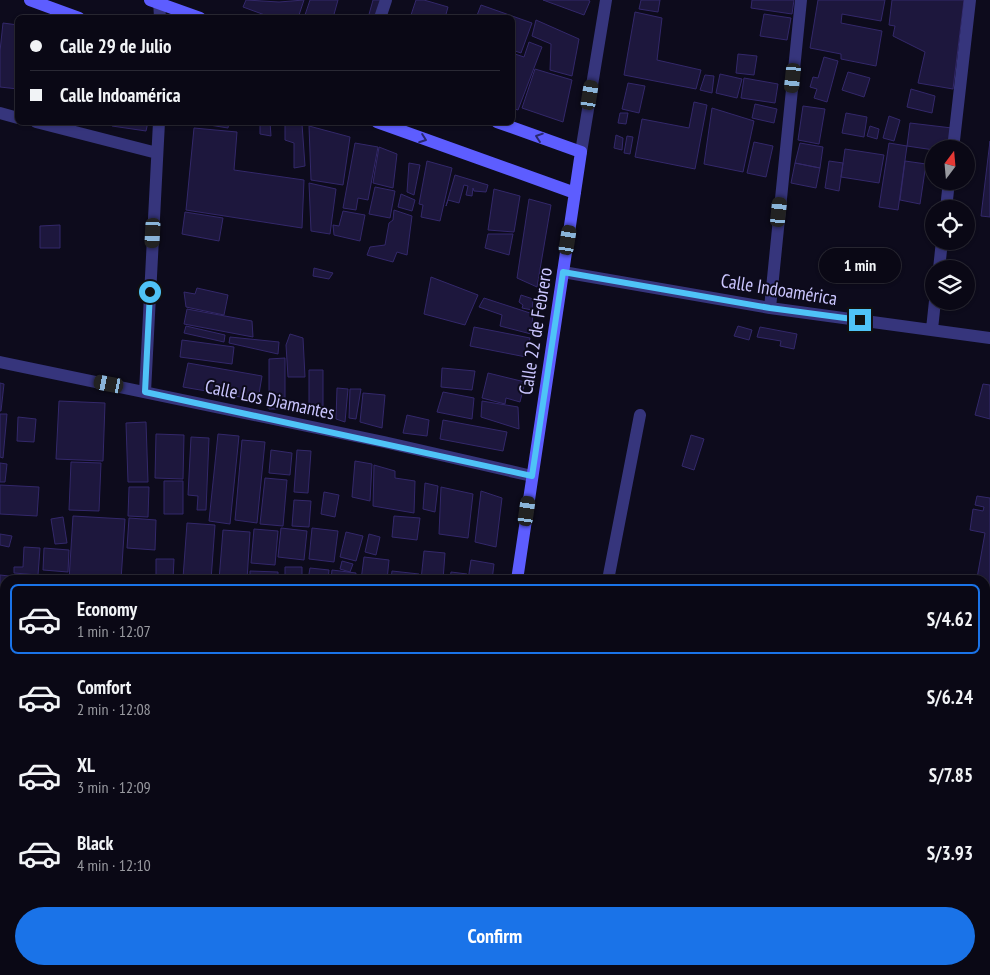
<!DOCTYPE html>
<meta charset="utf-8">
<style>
:root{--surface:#0a0815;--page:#13111e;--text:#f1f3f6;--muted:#999aa0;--line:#2a2934;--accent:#1a73e8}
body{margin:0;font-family:"PT Sans Narrow",sans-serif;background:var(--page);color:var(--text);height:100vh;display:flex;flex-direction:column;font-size:19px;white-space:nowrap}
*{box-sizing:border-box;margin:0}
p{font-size:16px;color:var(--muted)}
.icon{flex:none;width:28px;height:28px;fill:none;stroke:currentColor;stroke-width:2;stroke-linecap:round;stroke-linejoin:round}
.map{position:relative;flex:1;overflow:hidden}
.side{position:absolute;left:0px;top:575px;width:990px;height:400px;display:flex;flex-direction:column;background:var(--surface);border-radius:15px 15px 0 0;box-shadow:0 1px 4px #0004,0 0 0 1px var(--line)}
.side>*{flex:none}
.top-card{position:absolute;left:15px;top:15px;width:500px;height:110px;border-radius:8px;box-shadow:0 1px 4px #0004,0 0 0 1px var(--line);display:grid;align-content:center;height:110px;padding:0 15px;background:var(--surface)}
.needle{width:32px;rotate:16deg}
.buttons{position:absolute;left:925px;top:140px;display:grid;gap:10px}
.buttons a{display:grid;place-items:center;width:50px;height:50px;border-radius:50%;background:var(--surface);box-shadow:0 1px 4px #0004,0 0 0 1px var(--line);font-size:25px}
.end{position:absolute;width:22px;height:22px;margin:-11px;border:6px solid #4fc3f7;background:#111;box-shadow:0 0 0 2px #111}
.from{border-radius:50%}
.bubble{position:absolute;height:35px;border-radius:18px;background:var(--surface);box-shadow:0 1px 4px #0004,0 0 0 1px var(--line);font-size:16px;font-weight:600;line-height:35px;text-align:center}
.car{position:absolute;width:15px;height:30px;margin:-15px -8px;border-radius:6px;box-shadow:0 0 4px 1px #0007;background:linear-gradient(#222 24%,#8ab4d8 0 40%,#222 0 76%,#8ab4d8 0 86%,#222 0)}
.top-card b{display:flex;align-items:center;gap:18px;height:48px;font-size:19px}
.top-card b+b{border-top:1px solid var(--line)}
.top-card i{width:12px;height:12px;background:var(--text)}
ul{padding:9px 0 0;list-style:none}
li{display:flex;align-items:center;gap:15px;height:70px;margin:0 10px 8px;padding:0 5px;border:2px solid transparent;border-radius:8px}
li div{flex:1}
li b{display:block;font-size:19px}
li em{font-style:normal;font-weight:600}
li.selected{border-color:var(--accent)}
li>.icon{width:45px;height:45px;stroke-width:1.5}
.primary-button{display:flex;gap:10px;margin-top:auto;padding:10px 15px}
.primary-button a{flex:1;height:58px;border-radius:30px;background:var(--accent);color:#fff;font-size:20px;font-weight:600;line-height:58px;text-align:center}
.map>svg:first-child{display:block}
.building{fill:#1d173d;stroke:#33286a}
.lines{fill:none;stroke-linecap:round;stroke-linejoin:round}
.lane{stroke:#36357c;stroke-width:12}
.street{stroke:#36357c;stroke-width:12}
.secondary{stroke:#5d5dff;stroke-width:12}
.highway{stroke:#ff41a1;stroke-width:15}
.oneway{stroke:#29286b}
.route{stroke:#4fc3f7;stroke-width:6}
.labels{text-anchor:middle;stroke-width:4;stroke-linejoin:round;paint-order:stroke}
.street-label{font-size:19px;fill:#cbc6ff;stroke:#0d0b1c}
</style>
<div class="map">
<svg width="990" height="975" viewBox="0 0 990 975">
<rect width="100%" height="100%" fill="#0d0b1c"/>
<path class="building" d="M246,0L279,2L304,0L298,18H273L243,7Z
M310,0H338L333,18L324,15L323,18H304Z
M373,0H383L378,18H368Z
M416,0H424L448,7L445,18H410Z
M543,0H588L590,1L584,15Z
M641,0H660L658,12L639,9Z
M752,0H794L792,14L751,8Z
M818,0H885L881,21L842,14L841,23L882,31L876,66L841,59V54L810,48Z
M892,0H964L953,89L918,83L925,52L893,36L895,26L889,25Z
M481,5L532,23L521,53L512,50V18H476Z
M635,12L662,18L657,60L701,70L696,89L624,75Z
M764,14L791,18L787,40L760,36Z
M536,20L579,39L572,76L550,70L551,44L532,36Z
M3,23L18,25V89L0,87V51Z
M529,42L542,47L518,110L512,108V53L524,57Z
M738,54L757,56L754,75L736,73Z
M824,57L838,61L827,102L814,98L817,89L810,87L813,77L818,78Z
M535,69L572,80L563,122L522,108Z
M848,72L870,78L864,97L842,90Z
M720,74L742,79L737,98L716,93Z
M705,75L714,76L712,93L700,90Z
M744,78L778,84L775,103L741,98Z
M628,83L645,86L639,113L622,109Z
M911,89L935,96L932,113L907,107Z
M694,102L707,105L695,169L635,157L642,119L689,128Z
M755,104L777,109L774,123L752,118Z
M803,106L825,109L819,144L798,140Z
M712,108L754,121L743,172L704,164Z
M620,113H628L626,124L618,123Z
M846,113L867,117L864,137L842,133Z
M889,116L900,120L894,141L883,138Z
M112,122H148L146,131L112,126Z
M191,122H229L228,128Z
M260,122H270L271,136L260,134Z
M285,122L302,124L305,166L294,168V143L285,140Z
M910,123L952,128L949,149L934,150L907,146Z
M309,126L350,137L343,185L311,180Z
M870,126L879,129L877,139L867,136Z
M194,128L237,132L234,170L304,180L302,228L186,210Z
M616,135L623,138L622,150L614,148Z
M627,136L633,137L630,154L624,153Z
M990,141V217L981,216Z
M754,142L773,146L766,177L747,173Z
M355,143L378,147L368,200L358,198L356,210L343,208Z
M800,143L823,147L820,168L795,163Z
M889,143L907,146L898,210L879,207Z
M379,147L397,154L393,188L373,183Z
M845,149L884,155L879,183L841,177Z
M427,161L452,168L440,221L421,217L423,205L419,204Z
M829,161L843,163L839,191L825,188Z
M905,161L926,164L920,204L900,200Z
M409,163L420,165L414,195L407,192Z
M795,163L820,168L816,188L791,183Z
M455,175L488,185L486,192L474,191L473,188L472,196L466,195L468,186L464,185L459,203L448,200L446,206Z
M309,183L336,189L330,234L311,231Z
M375,187L395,191L390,218L369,214Z
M494,189L520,196L514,232L488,230Z
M401,194L415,200L412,211L398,207Z
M529,199L551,205L537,287L517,278Z
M394,210L412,216L407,255L397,252L393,262L367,255L370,247L385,245L389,223L393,220Z
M343,211L365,215L360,241L334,235L333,225L339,226Z
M185,212L223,218L219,241L182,234Z
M60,225V248H40V226Z
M488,234H513L509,255L485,248Z
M314,268L333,273L329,279L313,276Z
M431,277L478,295L465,325L424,314Z
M197,288L228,295L224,315L186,307L184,292L195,294Z
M521,295L533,299L532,310L522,308L523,305L519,302Z
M484,298L533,314L531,334L500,326L502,315L479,307Z
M187,309L252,321L253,337L184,324Z
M186,326L225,335L224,342L184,333Z
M738,326L752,330L749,340L734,336Z
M474,327L530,338L526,357L470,346Z
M760,327L797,334L794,349L780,346L781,341L757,337Z
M290,334L303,338L305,377H288L286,345Z
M230,337L279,342L278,354L229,343Z
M182,340L234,347L232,364L180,357Z
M285,358V409H269V359Z
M188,363L262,376L258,400L183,387Z
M442,368L475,371L472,390L441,387Z
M309,370H323V415L309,411Z
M488,373L525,382L520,402L506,398L505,404L482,398Z
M0,383L4,384L1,411H0Z
M983,384L990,385V419L975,415Z
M337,388L348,389L345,422L336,419Z
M350,389H361L356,419L349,418Z
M443,392L474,398L472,419L437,412Z
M363,393L385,395L382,428L360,422Z
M59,401L105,403L103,461L56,459Z
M482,401L518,407L519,429L481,417Z
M0,414H7L3,458L0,457Z
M407,415L429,420L427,436L403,433Z
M18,417L36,419L34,442L17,441Z
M443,420L507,432L503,451L440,439Z
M146,422L148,482H128L126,423Z
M156,434L184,435L183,479L155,478Z
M218,434L239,436L230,524L209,521Z
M691,435L704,439L694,470L682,466Z
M191,437L209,438L206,510H197L198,496L188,495Z
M242,440L265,442L257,523L235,520Z
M271,450L292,453L290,475L269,473Z
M297,450L311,451L308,493L294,492Z
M355,461L372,464L370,501L352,497Z
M71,462L101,463L99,511L69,510Z
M0,463L7,464L5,482H0Z
M374,465L395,471V478L415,481L414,513L373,506Z
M265,478L287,480L283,526L260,524Z
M164,481H183V514H164Z
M425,483L438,486L435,512L423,509Z
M0,485L39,487L37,516L0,514Z
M129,487H149L148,517L128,516Z
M441,487L473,494L468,538L439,534Z
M481,491L502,498L496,547L475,542Z
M324,492L339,495L335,517L321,514Z
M977,496L990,498V603L987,620L985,580H969V576L977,578L985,533L970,530L973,509L983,511L984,507L975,505Z
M294,500L311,501L309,527L292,526Z
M73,516L125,519L121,580H69Z
M394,516L420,518L417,540L392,537Z
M63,517L67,543L55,544L51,519Z
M129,518L156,520L155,550L127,548Z
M187,523L215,525L211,580L183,578Z
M281,528L307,531L304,560L278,557Z
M312,528L338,531L334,562L309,559Z
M254,529L278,531L275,565L251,563Z
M223,530L250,532L247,580H219Z
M346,532L363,536L356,561L340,557Z
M0,534L12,536L9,547L0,545Z
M369,534L380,537L376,555L365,552Z
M24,547L40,548L38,575L14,573V567H23Z
M44,548L69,550L68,572L43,570Z
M424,551L445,553L443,580H421Z
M364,557L389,560L387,580H361Z
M156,559H174L173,580H156Z
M471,560L494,564L492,580H468Z
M342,561L353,564L350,572L340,569Z
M285,567H302V580H285Z
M310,568L329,570L328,580H308Z
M332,570L356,573L355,580H331Z
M250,571L278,572V580H250Z
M392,571L419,574L418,580H391Z
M451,572L467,574L466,580H450Z
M0,575L9,576V580H5V604H0Z
M126,576L150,577V580H126Z
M985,625L990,626V652L985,651Z
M0,652H2V692H0Z
M990,694V858L989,864L985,863V716Z
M0,707H4L5,748H0Z
M0,923H2L4,966L0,967Z"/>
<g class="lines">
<path class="lane" d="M608,580L640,415"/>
<path class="street" d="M159,0L160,18
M380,18L386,0
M0,113L18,118
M36,122L157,153
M953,149L970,0
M581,152L606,0
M946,209L949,181
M939,269L942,241
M563,272L770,308L990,338
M770,308L801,0
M932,329L935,301
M0,362L384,442L532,476
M145,392L159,122
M0,621H5
M121,970V975
M306,970L343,975
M42,975L93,970
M435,975L438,970"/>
<path class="secondary" d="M30,0L79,18
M150,0L200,18
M377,122L575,193
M497,122L581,152L517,580"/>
<path class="highway" d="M0,824L5,825
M0,857H5
M680,970L712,975
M845,970L874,975"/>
</g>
<defs><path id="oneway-chevron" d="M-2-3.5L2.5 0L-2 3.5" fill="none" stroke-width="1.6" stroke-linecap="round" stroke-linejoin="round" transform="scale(1.25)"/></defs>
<g class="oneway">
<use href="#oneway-chevron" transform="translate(539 137) rotate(-161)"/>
<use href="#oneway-chevron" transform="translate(423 139) rotate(20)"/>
</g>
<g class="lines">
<path class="route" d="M150,292L145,392L532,476L563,272L770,308L860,320"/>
</g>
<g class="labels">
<g class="street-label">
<text transform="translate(779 289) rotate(9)" y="7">Calle Indoamérica</text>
<text transform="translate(535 331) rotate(-81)" y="7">Calle 22 de Febrero</text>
<text transform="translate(270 399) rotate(12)" y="7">Calle Los Diamantes</text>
</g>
</g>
</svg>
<div class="buttons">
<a><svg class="needle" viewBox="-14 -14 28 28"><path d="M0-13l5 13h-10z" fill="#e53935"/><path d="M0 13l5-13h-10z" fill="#999aa0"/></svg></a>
<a><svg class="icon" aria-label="locate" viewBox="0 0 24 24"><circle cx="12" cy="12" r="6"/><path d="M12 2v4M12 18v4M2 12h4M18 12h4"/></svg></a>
<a><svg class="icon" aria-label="layers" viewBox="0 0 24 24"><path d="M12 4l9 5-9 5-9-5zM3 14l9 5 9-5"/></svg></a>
</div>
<i class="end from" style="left:150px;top:292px"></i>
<i class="end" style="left:860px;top:320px"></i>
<div class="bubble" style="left:819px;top:248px;width:82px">1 min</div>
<i class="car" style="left:793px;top:78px;rotate:186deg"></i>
<i class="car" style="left:590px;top:95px;rotate:9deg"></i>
<i class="car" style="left:779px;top:212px;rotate:6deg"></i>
<i class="car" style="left:153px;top:233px;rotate:183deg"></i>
<i class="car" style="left:568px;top:240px;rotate:9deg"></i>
<i class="car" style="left:109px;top:384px;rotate:281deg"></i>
<i class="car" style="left:527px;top:511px;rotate:8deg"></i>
<div class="top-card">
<b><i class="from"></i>Calle 29 de Julio</b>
<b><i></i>Calle Indoamérica</b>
</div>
<section class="side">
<ul>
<li class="selected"><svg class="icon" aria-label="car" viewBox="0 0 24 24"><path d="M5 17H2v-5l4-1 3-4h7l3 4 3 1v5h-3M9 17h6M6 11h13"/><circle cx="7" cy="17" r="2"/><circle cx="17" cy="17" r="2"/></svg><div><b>Economy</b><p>1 min · 12:07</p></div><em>S/4.62</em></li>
<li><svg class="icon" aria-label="car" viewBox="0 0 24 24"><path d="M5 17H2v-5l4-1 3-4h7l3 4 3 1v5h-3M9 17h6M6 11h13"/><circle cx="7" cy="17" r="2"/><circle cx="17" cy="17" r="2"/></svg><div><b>Comfort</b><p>2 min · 12:08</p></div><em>S/6.24</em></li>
<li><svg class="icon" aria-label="car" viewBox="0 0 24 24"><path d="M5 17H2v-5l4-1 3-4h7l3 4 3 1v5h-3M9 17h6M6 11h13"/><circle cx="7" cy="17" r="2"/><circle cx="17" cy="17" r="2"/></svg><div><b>XL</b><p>3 min · 12:09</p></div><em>S/7.85</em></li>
<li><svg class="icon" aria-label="car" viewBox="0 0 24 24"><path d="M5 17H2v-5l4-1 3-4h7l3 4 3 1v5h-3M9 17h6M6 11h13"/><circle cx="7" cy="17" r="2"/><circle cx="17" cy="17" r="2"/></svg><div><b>Black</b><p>4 min · 12:10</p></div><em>S/3.93</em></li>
</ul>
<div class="primary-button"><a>Confirm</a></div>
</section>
</div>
